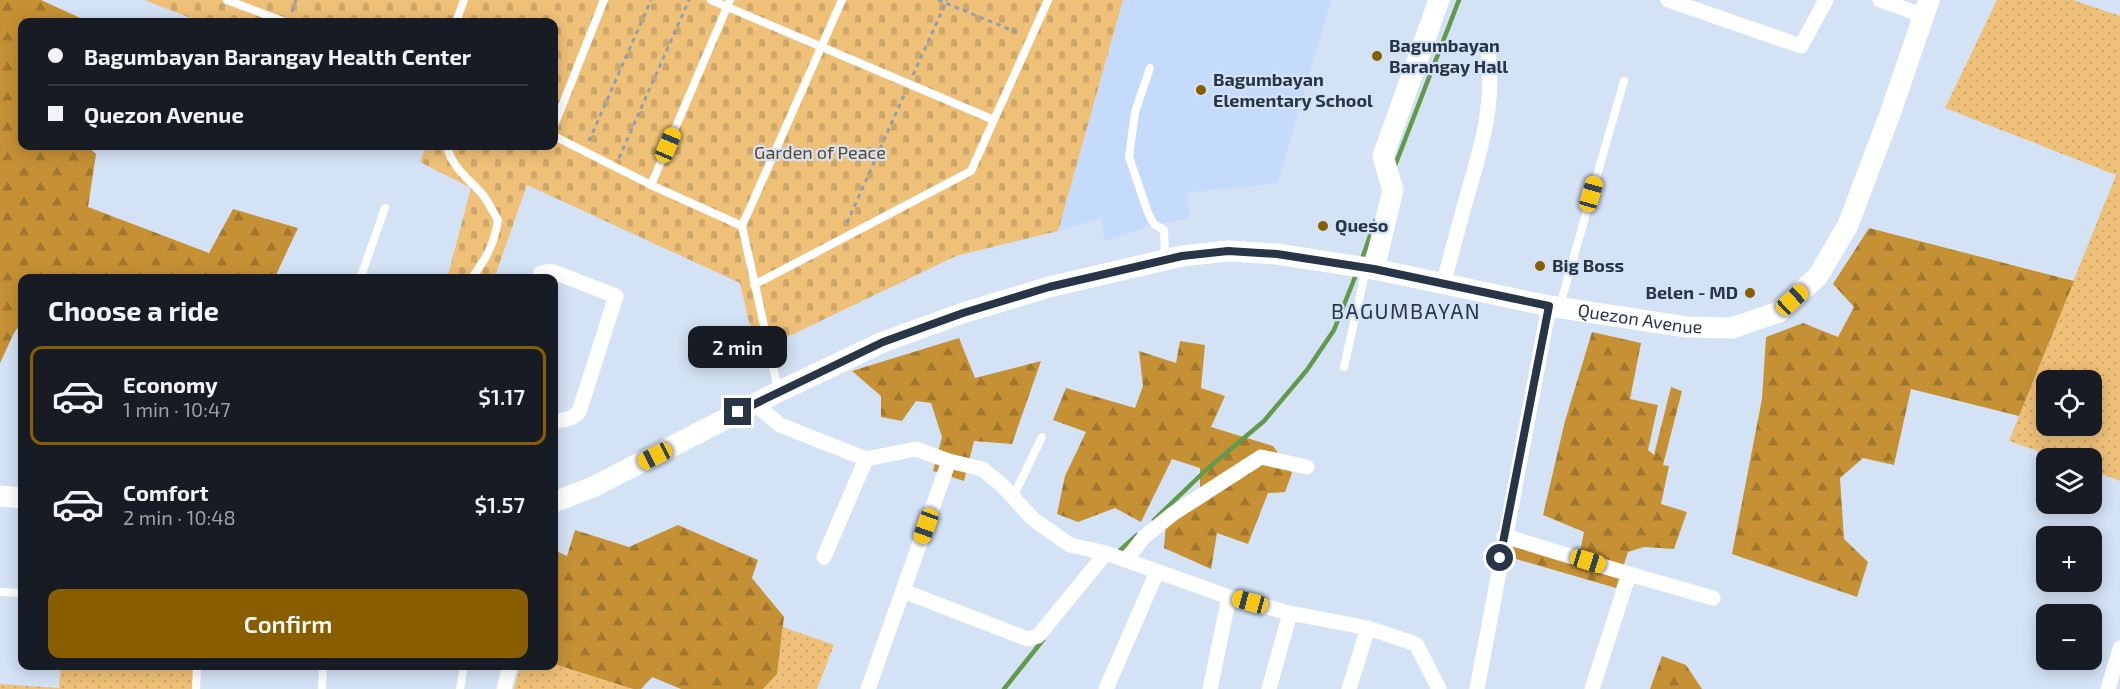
<!DOCTYPE html>
<meta charset="utf-8">
<style>
:root{--surface:#171b24;--page:#20242c;--text:#f1f3f6;--muted:#9ea1a6;--line:#363941;--accent:#895e00}
body{margin:0;font-family:"Exo 2",sans-serif;background:var(--page);color:var(--text);height:100vh;display:flex;flex-direction:column;font-size:22px;white-space:nowrap}
*{box-sizing:border-box;margin:0}
p{font-size:20px;color:var(--muted)}
.icon{flex:none;width:33px;height:33px;fill:none;stroke:currentColor;stroke-width:2;stroke-linecap:round;stroke-linejoin:round}
.map{position:relative;flex:1;overflow:hidden}
.sheet{position:absolute;left:18px;top:274px;width:540px;height:396px;display:flex;flex-direction:column;background:var(--surface);border-radius:12px;box-shadow:0 3px 15px #0003}
.sheet>*{flex:none}
.guide{position:absolute;left:18px;top:18px;width:540px;height:132px;border-radius:12px;box-shadow:0 3px 15px #0003;display:grid;align-content:center;height:132px;padding:0 30px;background:var(--surface)}
.controls{position:absolute;left:2036px;top:370px;display:grid;gap:12px}
.controls a{display:grid;place-items:center;width:66px;height:66px;border-radius:12px;background:var(--surface);box-shadow:0 3px 15px #0003;font-size:30px}
.end{position:absolute;width:27px;height:27px;margin:-14px;border:8px solid #283547;background:#fff;box-shadow:0 0 0 3px #fff}
.from{border-radius:50%}
.bubble{position:absolute;height:42px;border-radius:12px;background:var(--surface);box-shadow:0 3px 15px #0003;font-size:20px;font-weight:600;line-height:42px;text-align:center}
.car{position:absolute;width:18px;height:36px;margin:-18px -9px;border-radius:8px;box-shadow:0 0 4px 2px #0007;background:linear-gradient(#f5c518 24%,#345 0 40%,#f5c518 0 76%,#345 0 86%,#f5c518 0)}
.guide b{display:flex;align-items:center;gap:21px;height:57px;font-size:22px}
.guide b+b{border-top:2px solid var(--line)}
.guide i{width:15px;height:15px;background:var(--text)}
ul{padding:0;list-style:none}
li{display:flex;align-items:center;gap:18px;height:99px;margin:0 12px 9px;padding:0 18px;border:3px solid transparent;border-radius:12px}
li div{flex:1}
li b{display:block;font-size:22px}
li em{font-style:normal;font-weight:600}
li.on{border-color:var(--accent)}
li>.icon{width:54px;height:54px;stroke-width:1.5}
h2{padding:0 30px;font-size:27px;line-height:72px}
.action{display:flex;gap:12px;margin-top:auto;padding:12px 30px}
.action a{flex:1;height:69px;border-radius:12px;background:var(--accent);color:#fff;font-size:24px;font-weight:600;line-height:69px;text-align:center}
.map>svg:first-child{display:block}
.built{fill:#c4dbfb}
.grass{fill:url(#grass-dots);fill-rule:evenodd}
.forest{fill:url(#forest-firs)}
.cemetery{fill:url(#cemetery-stones)}
.lines{fill:none;stroke-linecap:round;stroke-linejoin:round}
.stream{stroke:#629a4c;stroke-width:4.5}
.path{stroke:#909eb0;stroke-width:3;stroke-dasharray:4.5 4.5;stroke-linecap:butt}
.lane{stroke:#fff;stroke-width:8}
.street{stroke:#fff;stroke-width:15}
.secondary{stroke:#fff;stroke-width:21}
.route{stroke:#283547;stroke-width:8}
.poi-dot{fill:#895e00;stroke:#d4e2f5;stroke-width:2}
.labels{text-anchor:middle;stroke-width:4.5;stroke-linejoin:round;paint-order:stroke}
.poi-label{font-size:18px;font-weight:bold;fill:#283547;stroke:#d4e2f5;text-anchor:start}
.park-label{font-size:18px;fill:#5e4722;stroke:#d4e2f5}
.street-label{font-size:18px;fill:#283547;stroke:#d4e2f5}
.quarter-label{font-size:21px;letter-spacing:1.5px;fill:#283547;stroke:#d4e2f5}
</style>
<div class="map">
<svg width="2120" height="689" viewBox="0 0 2120 689">
<defs>
<pattern id="grass-dots" width="8" height="8" patternUnits="userSpaceOnUse" patternTransform="scale(1.5)"><rect width="8" height="8" fill="#efc178"/><path d="M2 2h.1M6 6h.1" fill="none" stroke="#cda669" stroke-width="1.8" stroke-linecap="round"/></pattern>
<pattern id="forest-firs" width="22" height="20" patternUnits="userSpaceOnUse" patternTransform="scale(1.5)"><rect width="22" height="20" fill="#c69135"/><path d="M5 1l3.5 6h-7zM16 11l3.5 6h-7z" fill="#a1772f"/></pattern>
<pattern id="cemetery-stones" width="16" height="16" patternUnits="userSpaceOnUse" patternTransform="scale(1.5)"><rect width="16" height="16" fill="#efc178"/><path d="M2 7V4a2 2 0 0 1 4 0v3zM10 15v-3a2 2 0 0 1 4 0v3z" fill="#cda669"/></pattern>
</defs>
<rect width="100%" height="100%" fill="#d4e2f5"/>
<path class="built" d="M1123,0H1331L1278,183L1187,193L1190,218L1150,226L1104,241L1102,218L1058,231Z"/>
<path class="grass" d="M1997,0H2073L2120,16V481L2091,470V459H2060L2009,441L2116,175L1945,108ZM2046,381H2091V426H2046Z
M783,627L834,645L817,689H763L777,674Z
M554,664L633,689H514L520,666H554Z
M61,666H194L192,689H0V684L59,688Z"/>
<path class="forest" d="M0,0H41L89,22H22V146H87L96,154L88,207L209,253L233,209L298,228L274,279H22V322L14,333L0,363Z
M1869,228L2074,281L2019,416L1911,389L1894,465L1863,458L1840,478L1844,539L1868,562L1857,597L1732,554L1762,399L1766,337L1803,323L1838,337L1854,307L1833,284Z
M1592,332L1641,343L1630,399L1658,405L1648,450L1654,455L1671,387L1682,391L1663,465L1669,466L1661,504L1687,512L1674,549L1644,547L1628,552L1616,588L1509,557L1510,542L1578,562L1584,532L1543,515L1565,421Z
M959,338L975,378L1041,361L1012,444L974,441L964,481L933,471L942,437L931,403L916,401L902,421L881,417V396L852,371Z
M1180,341L1205,345L1201,388L1225,396L1211,427L1273,446L1292,473L1285,492L1268,493L1248,544L1217,533L1211,569L1164,548L1166,523L1200,488V468L1172,459L1141,522L1115,508L1078,522L1057,514L1065,476L1086,432L1053,420L1066,388L1135,408L1143,386L1139,351L1176,363Z
M678,525L758,560L752,578L784,617L777,674L763,689H681L652,677L641,689H633L554,664V550L567,556L575,530L629,547Z
M1662,656L1686,665L1702,689H1650Z"/>
<path class="cemetery" d="M144,0H1123L1058,231L956,256L756,352L740,283L527,185L494,279H447L471,188L420,162L426,146H554V22H201Z"/>
<g class="lines">
<path class="stream" d="M1394,168L1459,0
M1361,262L1375,221
M1154,520L1206,470L1264,421L1307,370L1334,330L1357,272
M1116,554L1137,535
M1004,689L1043,640"/>
<path class="path" d="M938,0L1021,34
M292,12L296,0
M913,75L947,0
M589,141L651,0
M619,158L689,0
M847,223L904,95"/>
<path class="lane" d="M227,0L285,22
M711,0L994,120
M456,22L464,0
M1150,68L1135,112L1129,157L1148,213L1154,224L1164,230L1165,258
M554,126L604,0
M554,136L651,185L742,226L778,389
M447,146C451,167 470,180 483,195C489,203 493,212 498,220C494,245 486,259 471,279
M651,185L730,0
M742,226L842,0
M360,279L385,208
M754,285L971,171L1048,0
M1560,305L1624,81
M1344,367L1366,269
M1013,497L1042,437
M0,592L22,593
M196,689L197,666
M322,689L323,666
M460,689L464,666"/>
<path class="street" d="M1668,0L1801,46L1826,0
M1880,0L1924,16
M539,279L541,273L551,271L616,296L579,412L571,418L554,422
M1443,284C1451,256 1458,228 1466,200C1481,147 1495,106 1488,51
M755,404L780,425L866,459L916,449L949,461L982,469L1001,484L1033,519L1070,545L1106,553L1229,597L1290,613L1368,628L1416,644L1439,689
M1504,536L1629,574L1592,689
M824,557L866,459
M1126,560L1144,537L1174,513L1261,457L1307,467
M1629,574L1713,598
M903,591L1028,639L1038,636L1106,553
M504,689L510,666
M868,689L949,461
M1106,689L1157,572
M1210,689L1229,597
M1269,689L1290,613
M1349,689L1368,628
M1477,689L1549,306
M2108,689L2120,648"/>
<g class="secondary">
<path d="M1374,269L1393,190L1383,156L1439,0"/>
<path d="M0,496L22,498"/>
<path id="s1" d="M554,502L593,487L778,392L883,342L963,313L1049,287L1182,256L1228,251L1277,254L1374,269L1549,306L1687,327L1732,328L1779,312L1818,276L1848,225L1890,114L1929,0"/>
</g>
</g>
<g class="lines">
<path class="route" d="M738,412L883,342L963,313L1049,287L1182,256L1228,251L1277,254L1374,269L1549,306L1500,558"/>
</g>
<g class="poi-dot">
<circle cx="1377" cy="56" r="6"/>
<circle cx="1201" cy="90" r="6"/>
<circle cx="1323" cy="226" r="6"/>
<circle cx="1540" cy="266" r="6"/>
<circle cx="1750" cy="293" r="6"/>
</g>
<g class="labels">
<g class="poi-label">
<text x="1389" y="52">Bagumbayan<tspan x="1389" dy="21">Barangay Hall</tspan></text>
<text x="1213" y="86">Bagumbayan<tspan x="1213" dy="21">Elementary School</tspan></text>
<text x="1335" y="232">Queso</text>
<text x="1552" y="272">Big Boss</text>
<text x="1738" y="299" text-anchor="end">Belen - MD</text>
</g>
<g class="park-label">
<text x="820" y="159">Garden of Peace</text>
</g>
<g class="street-label">
<text dy="6" stroke="none"><textPath href="#s1" startOffset="1142">Quezon Avenue</textPath></text>
</g>
<g class="quarter-label">
<text x="1406" y="319">BAGUMBAYAN</text>
</g>
</g>
</svg>
<div class="controls">
<a><svg class="icon" aria-label="locate" viewBox="0 0 24 24"><circle cx="12" cy="12" r="6"/><path d="M12 2v4M12 18v4M2 12h4M18 12h4"/></svg></a>
<a><svg class="icon" aria-label="layers" viewBox="0 0 24 24"><path d="M12 4l9 5-9 5-9-5zM3 14l9 5 9-5"/></svg></a>
<a>+</a>
<a>−</a>
</div>
<i class="end from" style="left:1500px;top:558px"></i>
<i class="end" style="left:738px;top:412px"></i>
<div class="bubble" style="left:688px;top:326px;width:99px">2 min</div>
<i class="car" style="left:668px;top:145px;rotate:23deg"></i>
<i class="car" style="left:1591px;top:194px;rotate:16deg"></i>
<i class="car" style="left:1792px;top:300px;rotate:47deg"></i>
<i class="car" style="left:655px;top:456px;rotate:243deg"></i>
<i class="car" style="left:926px;top:526px;rotate:200deg"></i>
<i class="car" style="left:1588px;top:561px;rotate:107deg"></i>
<i class="car" style="left:1250px;top:602px;rotate:285deg"></i>
<div class="guide">
<b><i class="from"></i>Bagumbayan Barangay Health Center</b>
<b><i></i>Quezon Avenue</b>
</div>
<section class="sheet">
<h2>Choose a ride</h2>
<ul>
<li class="on"><svg class="icon" aria-label="car" viewBox="0 0 24 24"><path d="M5 17H2v-5l4-1 3-4h7l3 4 3 1v5h-3M9 17h6M6 11h13"/><circle cx="7" cy="17" r="2"/><circle cx="17" cy="17" r="2"/></svg><div><b>Economy</b><p>1 min · 10:47</p></div><em>$1.17</em></li>
<li><svg class="icon" aria-label="car" viewBox="0 0 24 24"><path d="M5 17H2v-5l4-1 3-4h7l3 4 3 1v5h-3M9 17h6M6 11h13"/><circle cx="7" cy="17" r="2"/><circle cx="17" cy="17" r="2"/></svg><div><b>Comfort</b><p>2 min · 10:48</p></div><em>$1.57</em></li>
</ul>
<div class="action"><a>Confirm</a></div>
</section>
</div>
